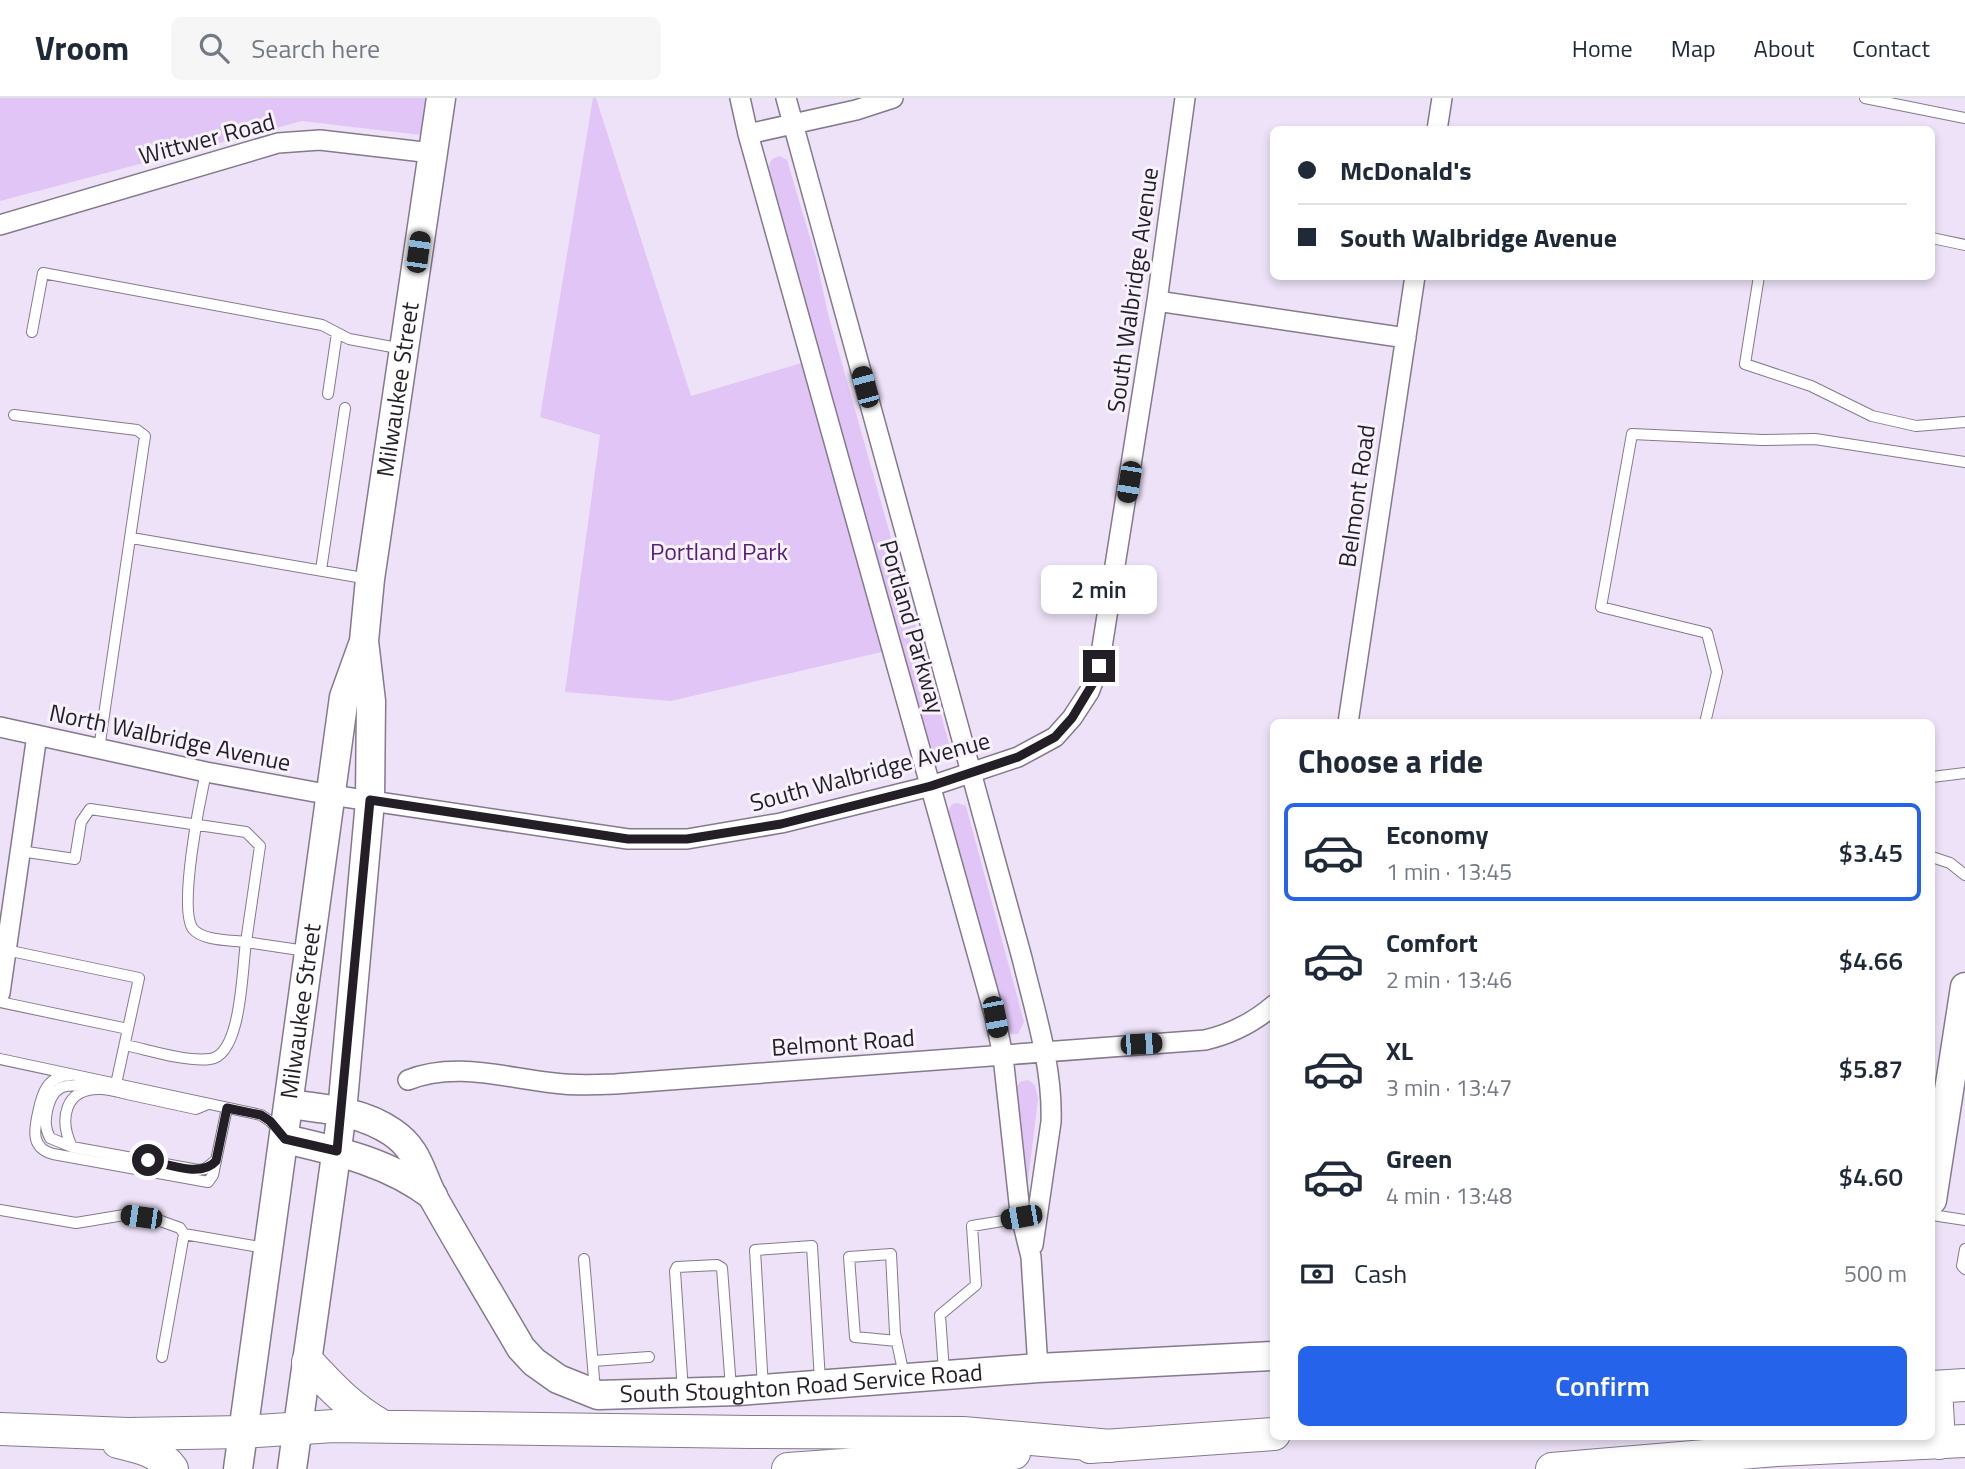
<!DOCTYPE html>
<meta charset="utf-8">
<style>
:root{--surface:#fff;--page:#f6f6f7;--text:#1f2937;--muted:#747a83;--line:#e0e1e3;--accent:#2563eb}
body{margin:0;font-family:"Titillium Web",sans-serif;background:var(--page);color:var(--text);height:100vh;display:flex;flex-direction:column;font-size:26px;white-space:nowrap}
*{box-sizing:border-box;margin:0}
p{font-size:23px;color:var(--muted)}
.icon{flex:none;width:38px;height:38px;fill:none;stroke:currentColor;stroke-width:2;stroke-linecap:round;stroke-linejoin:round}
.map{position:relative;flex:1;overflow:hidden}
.drawer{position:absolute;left:1270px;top:621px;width:665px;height:721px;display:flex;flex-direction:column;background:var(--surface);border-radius:10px;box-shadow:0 4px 10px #0003}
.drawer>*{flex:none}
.hud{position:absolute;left:1270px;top:28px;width:665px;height:154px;border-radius:10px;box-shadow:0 4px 10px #0003;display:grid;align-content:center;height:154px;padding:0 28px;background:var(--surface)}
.end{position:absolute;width:32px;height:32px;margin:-16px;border:9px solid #241f27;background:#fff;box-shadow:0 0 0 4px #fff}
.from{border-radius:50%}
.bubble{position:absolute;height:49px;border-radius:10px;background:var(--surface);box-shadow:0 4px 10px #0003;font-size:23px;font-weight:600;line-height:49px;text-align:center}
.car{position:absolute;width:21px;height:42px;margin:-21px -10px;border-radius:9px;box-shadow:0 0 5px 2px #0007;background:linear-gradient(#222 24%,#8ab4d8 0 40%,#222 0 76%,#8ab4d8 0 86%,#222 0)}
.hud b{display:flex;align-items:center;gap:24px;height:66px;font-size:26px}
.hud b+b{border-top:2px solid var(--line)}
.hud i{width:18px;height:18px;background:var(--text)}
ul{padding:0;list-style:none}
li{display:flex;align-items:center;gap:21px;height:98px;margin:0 14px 10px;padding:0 14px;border:4px solid transparent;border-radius:10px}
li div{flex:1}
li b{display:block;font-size:26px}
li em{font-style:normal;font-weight:600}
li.on{border-color:var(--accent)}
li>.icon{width:63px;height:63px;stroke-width:1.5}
h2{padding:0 28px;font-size:32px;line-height:84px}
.pay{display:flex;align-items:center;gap:18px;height:77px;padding:0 28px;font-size:26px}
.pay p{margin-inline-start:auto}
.button{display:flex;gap:14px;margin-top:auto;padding:14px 28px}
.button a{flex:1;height:80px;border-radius:10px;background:var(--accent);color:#fff;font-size:28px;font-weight:600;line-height:80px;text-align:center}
header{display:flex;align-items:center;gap:42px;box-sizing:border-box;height:98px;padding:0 35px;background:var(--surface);border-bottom:2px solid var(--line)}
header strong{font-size:33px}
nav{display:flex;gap:38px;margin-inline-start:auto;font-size:24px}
.search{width:490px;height:63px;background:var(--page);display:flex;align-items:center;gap:18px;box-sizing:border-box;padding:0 24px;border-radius:10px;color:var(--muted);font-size:26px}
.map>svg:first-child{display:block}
.green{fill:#e1c5f7}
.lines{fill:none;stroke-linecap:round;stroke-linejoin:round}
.lane-casing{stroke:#847a8c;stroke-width:12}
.street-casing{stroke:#847a8c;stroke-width:22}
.secondary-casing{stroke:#847a8c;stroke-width:31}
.primary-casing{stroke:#847a8c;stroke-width:34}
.lane{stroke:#fff;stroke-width:10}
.street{stroke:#fff;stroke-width:19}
.secondary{stroke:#fff;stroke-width:28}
.primary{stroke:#fff;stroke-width:32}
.route{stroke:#241f27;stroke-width:9}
.labels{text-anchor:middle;stroke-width:6;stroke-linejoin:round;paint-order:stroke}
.street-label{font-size:24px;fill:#241f27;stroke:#f8f1fe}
.park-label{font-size:24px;fill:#561e76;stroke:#f8f1fe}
</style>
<header>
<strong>Vroom</strong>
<div class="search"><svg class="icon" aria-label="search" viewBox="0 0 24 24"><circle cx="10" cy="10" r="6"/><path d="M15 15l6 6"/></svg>Search here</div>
<nav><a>Home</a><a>Map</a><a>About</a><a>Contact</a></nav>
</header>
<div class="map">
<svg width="1965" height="1371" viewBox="0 0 1965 1371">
<rect width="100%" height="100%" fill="#ede2f7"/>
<path class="green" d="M0,0H426L421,37L302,23L0,103Z
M593,0H596L691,298L805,264L886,553L671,603L565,594L600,337L540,319Z
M779,58L787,62L816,160L828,216L950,649L943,660L936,661L930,654L768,69L772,61Z
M958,705L966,708L1024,924L1018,936H1011L1005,932L946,717L952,706Z
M1028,982L1035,987L1038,1001L1026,1099L1015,991L1020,984Z"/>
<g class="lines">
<g class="lane-casing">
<path id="lane" d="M1865,0L1965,20
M1932,140L1965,147
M1759,178L1745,266L1811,288L1872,318L1916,328L1965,324
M32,234L43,175L322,227L349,241L403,251
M328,296L337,235
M14,317L137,332L145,338L99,651
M132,440L369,481
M321,472L345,310
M1705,625L1717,574L1707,535L1601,509L1632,336L1762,342L1815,341L1965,364
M1932,679L1965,675
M20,753L75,761L81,724L90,711L246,734L260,748L246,844L306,853
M1932,759L1950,765L1965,777
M6,852L139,880L116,986
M0,904L128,931
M125,947C149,952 185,964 210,961C242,957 242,870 246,844C231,842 203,843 193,831C178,812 200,701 206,674
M0,961L261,1017L270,1023L278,1032
M71,977C47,978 42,995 38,1015C34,1033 31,1050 53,1056L208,1084L213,1077L227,1010
M99,990C73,987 54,980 47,1013C45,1024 45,1030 50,1040L72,1049L198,1072L205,1071L215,1063
M72,1049C59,1022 64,990 100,991C109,991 119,994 127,996C150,1001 173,1006 196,1011L208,1006
M0,1112L76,1125L124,1117L158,1122L180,1130L184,1136L265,1150
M1932,1117L1965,1122
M1965,1151L1962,1168L1965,1171
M584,1161L594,1281L592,1290
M897,1243L855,1239L849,1159L891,1156L895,1235L904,1277
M162,1259L184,1136
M593,1263L649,1259
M944,1274L940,1217L976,1187L972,1128L1021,1120
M763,1290L755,1152L812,1148L820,1283
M683,1294L675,1173L677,1169L717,1167L722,1170L731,1290"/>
</g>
<g class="street-casing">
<path id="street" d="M740,0L748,36L995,919L1003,958L1020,1114L1031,1159L1038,1270
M786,0L1022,860C1035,914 1053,969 1051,1024L1033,1147
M1437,32L1442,0
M748,36L856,12L893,0
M0,127L278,45L320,42L432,55
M1157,203L1406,240
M1348,625L1415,178
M0,629L206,674L331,697L628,741H687L781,725L931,688L1018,659L1055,639L1072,620L1089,594L1099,568L1157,203L1185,0
M0,895L37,637
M408,982C455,963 506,980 554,985C575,988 595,987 615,986L1205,942C1231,936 1253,925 1274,907"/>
</g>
<g class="secondary-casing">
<g id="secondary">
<path id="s1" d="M289,1006C325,1011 361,1013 392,1034C419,1052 420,1075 434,1101C462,1151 492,1200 521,1250L534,1264L558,1281L598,1297L738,1293L1038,1270L1274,1258"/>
<path d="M285,1041C337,1053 389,1064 433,1098"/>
<path d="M1932,1102L1965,889"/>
<path id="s2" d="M238,1371L344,599L362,549"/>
<path id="s3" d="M292,1371L342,1014L370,703L371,603L364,543L370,481L441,0"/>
</g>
</g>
<g class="primary-casing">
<path id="primary" d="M308,1264C332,1290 351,1310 382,1328
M1932,1289L1965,1287
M1936,1289L1939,1345
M0,1331L128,1336L244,1334L334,1328L749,1334L963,1335L1111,1348
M118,1344C139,1349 159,1353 172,1371
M1090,1349L1274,1336
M788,1371L1014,1355
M1552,1371L1776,1352L1965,1343"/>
</g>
<use href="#lane" class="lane"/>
<use href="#street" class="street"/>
<use href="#secondary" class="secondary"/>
<use href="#primary" class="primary"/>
</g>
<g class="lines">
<path class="route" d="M148,1062C168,1066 201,1080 216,1063L227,1010L261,1017L270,1023L285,1041L337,1053L370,702L628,741H687L781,726L931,688L1018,659L1055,639L1072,620L1095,582L1099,568"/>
</g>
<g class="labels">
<g class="street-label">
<text transform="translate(207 41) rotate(-15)" y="8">Wittwer Road</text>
<text transform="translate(1133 192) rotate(-82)" y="8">South Walbridge Avenue</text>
<text dy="8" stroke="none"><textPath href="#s3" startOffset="1087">Milwaukee Street</textPath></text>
<text transform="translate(1357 398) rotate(-82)" y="8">Belmont Road</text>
<text transform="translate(912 529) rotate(74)" y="8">Portland Parkway</text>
<text transform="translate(170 640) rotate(12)" y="8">North Walbridge Avenue</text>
<text transform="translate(870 674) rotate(-15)" y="8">South Walbridge Avenue</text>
<text dy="8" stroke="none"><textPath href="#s2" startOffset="462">Milwaukee Street</textPath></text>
<text transform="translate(843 945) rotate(-4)" y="8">Belmont Road</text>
<text dy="8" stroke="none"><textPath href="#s1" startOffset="656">South Stoughton Road Service Road</textPath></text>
</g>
<g class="park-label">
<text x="719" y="462">Portland Park</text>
</g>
</g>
</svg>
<i class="end from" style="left:148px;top:1062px"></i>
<i class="end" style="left:1099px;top:568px"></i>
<div class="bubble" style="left:1041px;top:467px;width:116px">2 min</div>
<i class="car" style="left:418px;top:154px;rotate:8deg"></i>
<i class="car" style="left:865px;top:289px;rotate:345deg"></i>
<i class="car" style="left:1129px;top:384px;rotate:189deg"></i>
<i class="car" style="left:995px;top:919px;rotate:169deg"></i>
<i class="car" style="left:1141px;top:946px;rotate:87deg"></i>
<i class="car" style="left:141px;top:1119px;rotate:278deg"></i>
<i class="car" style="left:1021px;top:1119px;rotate:260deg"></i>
<div class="hud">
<b><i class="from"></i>McDonald's</b>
<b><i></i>South Walbridge Avenue</b>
</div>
<section class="drawer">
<h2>Choose a ride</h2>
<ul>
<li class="on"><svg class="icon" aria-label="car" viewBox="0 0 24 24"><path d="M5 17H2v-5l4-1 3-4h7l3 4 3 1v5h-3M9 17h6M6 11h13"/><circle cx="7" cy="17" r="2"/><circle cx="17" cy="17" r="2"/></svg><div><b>Economy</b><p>1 min · 13:45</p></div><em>$3.45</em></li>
<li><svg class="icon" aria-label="car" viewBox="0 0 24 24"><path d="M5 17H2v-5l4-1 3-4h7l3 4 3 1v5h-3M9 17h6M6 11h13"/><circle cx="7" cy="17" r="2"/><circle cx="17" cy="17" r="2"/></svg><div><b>Comfort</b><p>2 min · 13:46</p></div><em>$4.66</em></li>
<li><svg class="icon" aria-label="car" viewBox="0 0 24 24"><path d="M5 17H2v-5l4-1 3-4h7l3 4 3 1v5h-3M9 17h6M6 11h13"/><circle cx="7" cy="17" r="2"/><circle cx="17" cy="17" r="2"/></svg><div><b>XL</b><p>3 min · 13:47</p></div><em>$5.87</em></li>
<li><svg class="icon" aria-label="car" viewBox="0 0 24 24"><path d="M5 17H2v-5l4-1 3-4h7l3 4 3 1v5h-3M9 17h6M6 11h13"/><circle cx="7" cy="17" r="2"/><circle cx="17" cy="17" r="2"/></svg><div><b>Green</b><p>4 min · 13:48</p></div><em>$4.60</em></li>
</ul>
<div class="pay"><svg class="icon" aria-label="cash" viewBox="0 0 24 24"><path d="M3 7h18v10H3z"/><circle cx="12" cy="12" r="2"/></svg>Cash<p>500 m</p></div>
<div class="button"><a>Confirm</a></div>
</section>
</div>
